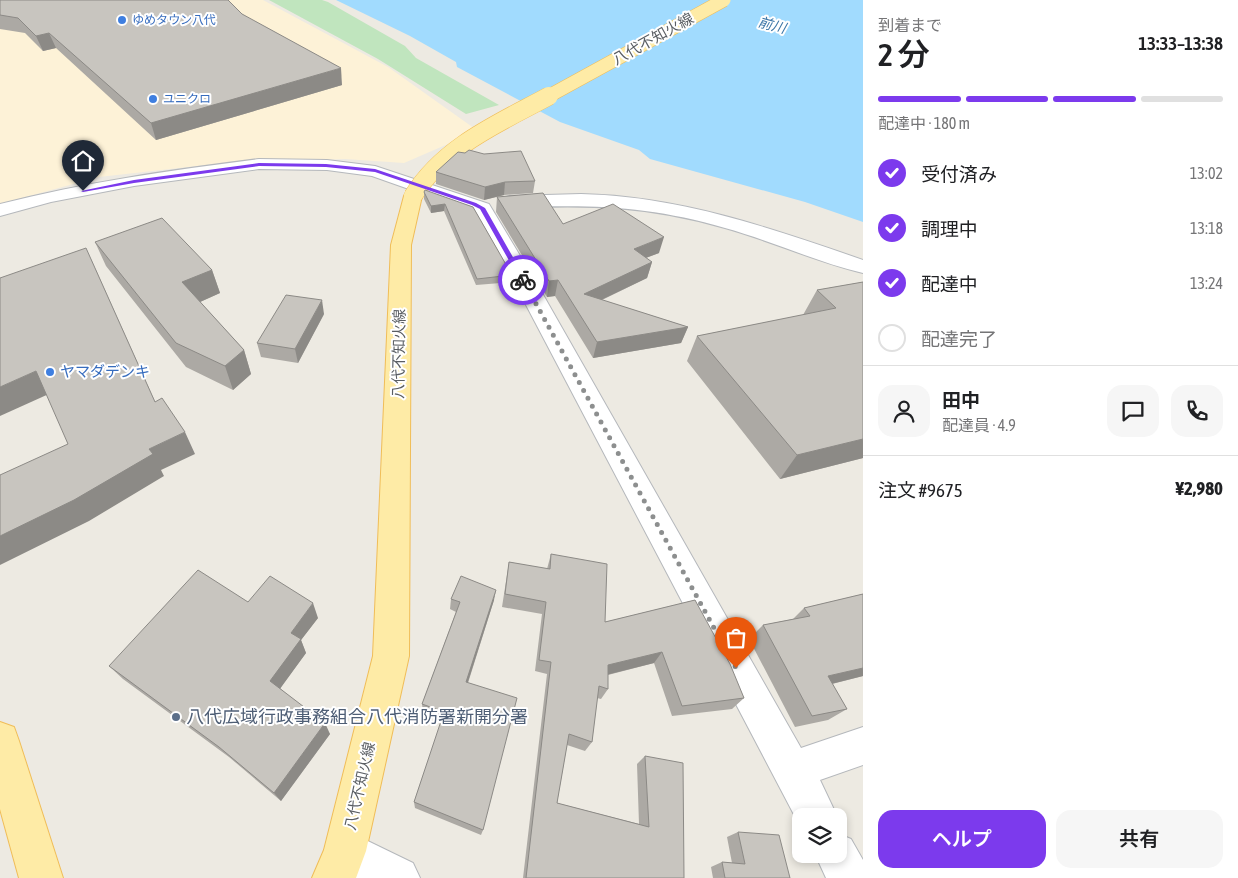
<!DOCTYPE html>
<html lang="ja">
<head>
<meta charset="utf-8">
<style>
	body { margin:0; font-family:"Asap Condensed","Noto Sans JP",sans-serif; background:#f6f6f6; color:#202124; height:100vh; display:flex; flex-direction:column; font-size:19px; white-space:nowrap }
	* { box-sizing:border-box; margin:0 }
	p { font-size:16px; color:#757577 }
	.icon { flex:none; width:28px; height:28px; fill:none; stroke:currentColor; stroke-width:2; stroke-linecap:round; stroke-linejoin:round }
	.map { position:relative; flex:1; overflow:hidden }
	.details { display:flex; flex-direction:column; background:#fff; width:375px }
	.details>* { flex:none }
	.tools { position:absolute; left:792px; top:808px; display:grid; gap:10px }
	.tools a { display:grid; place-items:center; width:55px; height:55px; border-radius:10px; background:#fff; box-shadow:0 2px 8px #0003; font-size:25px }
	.pin { position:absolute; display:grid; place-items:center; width:42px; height:42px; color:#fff; margin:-51px -21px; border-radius:50% 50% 50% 0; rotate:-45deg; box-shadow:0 0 5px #0007 }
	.pin .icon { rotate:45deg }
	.courier { position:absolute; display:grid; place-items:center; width:50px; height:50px; margin:-25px; border:4px solid #7c3aed; border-radius:50%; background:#fff; color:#222; box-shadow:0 1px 6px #0007 }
	.head em { font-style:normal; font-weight:600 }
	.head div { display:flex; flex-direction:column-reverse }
	.head { display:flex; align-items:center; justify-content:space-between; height:85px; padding:0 15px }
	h1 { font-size:32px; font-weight:600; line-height:38px }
	.bar { display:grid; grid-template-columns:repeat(4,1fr); gap:8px 5px; align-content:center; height:60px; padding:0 15px }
	.bar i { height:6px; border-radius:4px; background:#e0e0e0 }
	.bar .selected { background:#7c3aed }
	.bar p { grid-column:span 4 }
	.line { display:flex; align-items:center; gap:12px; padding:0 15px; border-top:1px solid #e0e0e0 }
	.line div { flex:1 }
	.round { display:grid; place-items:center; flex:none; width:52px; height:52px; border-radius:15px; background:#f6f6f6 }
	ol { padding:0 15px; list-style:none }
	li { display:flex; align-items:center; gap:15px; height:55px }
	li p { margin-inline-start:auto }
	li .icon { padding:5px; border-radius:50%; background:#7c3aed; color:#fff; stroke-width:4 }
	li:last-child { color:#757577 }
	li i { width:28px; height:28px; border:2px solid #e0e0e0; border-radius:50% }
	.primary-button { display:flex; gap:10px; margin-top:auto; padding:10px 15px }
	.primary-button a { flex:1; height:58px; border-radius:15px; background:#7c3aed; color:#fff; font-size:20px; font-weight:600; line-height:58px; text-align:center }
	.primary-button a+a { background:#f6f6f6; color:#202124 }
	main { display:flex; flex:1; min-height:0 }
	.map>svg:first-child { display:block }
</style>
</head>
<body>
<main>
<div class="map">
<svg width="863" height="878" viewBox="0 0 863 878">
	<rect width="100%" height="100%" fill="#edeae2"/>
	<polygon fill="#fdf2d7" points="0,0 263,0 388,67 478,131 404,163 345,159 224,163 99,177 0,204"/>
	<polygon fill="#c0e5be" points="269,0 322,0 328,2 405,46 416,58 499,105 466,114 378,59"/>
	<polygon fill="#a1dbfe" points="336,0 863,0 863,222 805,202 650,159 639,150 560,122 457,67 456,62 410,36"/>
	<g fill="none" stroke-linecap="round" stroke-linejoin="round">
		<defs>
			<g id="minor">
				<path d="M259,159L327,160L375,166L489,204L537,284L801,748L863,727V765L820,780L837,816H801V828L515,284L474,212L372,176L327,170L259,169L134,186L51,202L0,216V204C85,182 172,170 259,159Z"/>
				<path d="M581,194C679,196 771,228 863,260V273C816,262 772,241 725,228C649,206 589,204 510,208L503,206L501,202L503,198L510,196Z"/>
				<polygon points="345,830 413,863 420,878 353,878 330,866 324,851 330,836"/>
				<polygon points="839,834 851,839 863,860 863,878 826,878 815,854 839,854"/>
			</g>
			<g id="major">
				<polygon points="413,190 420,192 422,196 411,245 409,656 366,851 356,878 312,878 324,850 373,656 391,245 404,196 406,192"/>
				<polygon points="0,722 14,727 19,741 63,878 19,878 0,809"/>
			</g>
		</defs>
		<use href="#minor" stroke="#b5b8bc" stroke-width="2"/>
		<use href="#major" stroke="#f0bd58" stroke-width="2"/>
		<use href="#minor" fill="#fff" fill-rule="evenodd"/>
		<use href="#major" fill="#feeba6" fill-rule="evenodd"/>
		<defs>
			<polyline id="major-bridge-far1" points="547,97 724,0"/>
			<path id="major-bridge" d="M413,196C444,146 499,123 549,96"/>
		</defs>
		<use href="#major-bridge-far1" stroke="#f0bd58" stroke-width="14" stroke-linecap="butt"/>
		<use href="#major-bridge" stroke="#f0bd58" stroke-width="19" stroke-linecap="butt"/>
		<use href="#major-bridge-far1" stroke="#feeba6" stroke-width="13"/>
		<use href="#major-bridge" stroke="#feeba6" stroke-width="18"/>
	</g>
	<g fill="#aca9a4">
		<polygon points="0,0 242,14 342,85 156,140 56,48 43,51 25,33 0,29"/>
		<polygon points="436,172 535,181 533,193 504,195 484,200 436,184"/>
		<polygon points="424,192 473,207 512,275 512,282 476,285 444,211 431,213 424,199"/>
		<polygon points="497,197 563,224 659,253 646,258 652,262 647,278 602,300 688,327 681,343 593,358 555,296 547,297 496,212"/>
		<polygon points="95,242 212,270 220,293 200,302 244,350 251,374 233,390 186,367 106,266"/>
		<polygon points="863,282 863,458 780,479 687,361 697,336 803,315 817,290"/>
		<polygon points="324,314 298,363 261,357 257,343"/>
		<polygon points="551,554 605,622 695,600 744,698 732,709 672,716 654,663 608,675 608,689 601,699 597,698 592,742 585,751 567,745 557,803 639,824 637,764 645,756 684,878 523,878 547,674 535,671 542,614 502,607 509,562 547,569"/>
		<polygon points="863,594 863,676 832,684 847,709 828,720 795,727 749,639 763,625 793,619 804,608"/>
		<polygon points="451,599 494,600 468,683 483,830 481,835 415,808 414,802 442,720 423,712 422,704 456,612 450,609"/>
		<polygon points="248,602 318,618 301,640 306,653 280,688 330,734 281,801 229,757 123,679 109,666"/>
		<polygon points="738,832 790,878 713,878 711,867 722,862 732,863 727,837"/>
	</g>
	<g fill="#8c8a86">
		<polygon points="49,33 56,48 43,51 36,36"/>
		<polygon points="341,68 342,85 156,140 151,123"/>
		<polygon points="505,182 504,195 484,200 485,187"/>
		<polygon points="445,204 444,211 431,213 431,206"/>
		<polygon points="664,237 659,253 629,264 634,249"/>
		<polygon points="86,248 96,270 165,424 155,402"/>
		<polygon points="652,262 647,278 580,310 584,294"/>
		<polygon points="212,270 220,293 191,306 182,282"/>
		<polygon points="558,280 555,296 547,297 549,281"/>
		<polygon points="322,300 324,314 298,363 295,349"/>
		<polygon points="688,327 681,343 593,358 597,342"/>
		<polygon points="244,350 251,374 233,390 225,366"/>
		<polygon points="36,371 51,393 0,416 0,387"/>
		<polygon points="185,432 195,454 161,470 164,476 89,521 0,565 0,536 149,449"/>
		<polygon points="863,439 863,458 780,479 797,455"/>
		<polygon points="496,590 494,600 465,691 466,682"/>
		<polygon points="313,603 318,618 301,640 306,653 277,693 270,681 291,633"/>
		<polygon points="662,652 654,663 602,676 608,665"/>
		<polygon points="863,668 863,676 811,689 828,676"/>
		<polygon points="325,723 330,734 281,801 274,793"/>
	</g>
	<g fill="#c8c5bf" stroke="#8c8a86">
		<polygon points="0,0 228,0 242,14 341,68 151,123 49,33 36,36 18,18 0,15"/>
		<polygon points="469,150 484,154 521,151 535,181 505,182 485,187 436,172 458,152 465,153"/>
		<polygon points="425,190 473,207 512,275 477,279 445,204 431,206 424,192"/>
		<polygon points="543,193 563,224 613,204 664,237 634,249 652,262 584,294 688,327 597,342 558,280 549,281 497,197"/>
		<polygon points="162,218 212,270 182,282 244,350 225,366 176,343 95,242"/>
		<polygon points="86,248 155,402 162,398 185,432 149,449 153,454 74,500 0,536 0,475 68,444 36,371 0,387 0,278"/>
		<polygon points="863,282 863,439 797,455 697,336 836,308 817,290"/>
		<polygon points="286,295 322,300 295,349 257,343"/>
		<polygon points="551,554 607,564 605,622 695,600 730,664 744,698 682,706 662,652 608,665 608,689 599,686 592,742 569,734 557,803 649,827 645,756 683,763 684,878 526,878 551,662 539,660 546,602 505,594 509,562 550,569"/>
		<polygon points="198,570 248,602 270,576 313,603 291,633 301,639 270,681 325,723 274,793 219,747 109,666"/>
		<polygon points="461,576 496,590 466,682 517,698 483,830 414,802 444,712 422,704 460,602 451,599"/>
		<polygon points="863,594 863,668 828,676 847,709 812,716 763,625 810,616 804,608"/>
		<polygon points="738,832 779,835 790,878 725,878 722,862 745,864"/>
	</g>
	<polygon fill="#7c3aed" points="259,163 326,164 375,169 476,203 485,208 526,280 523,282 520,280 480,209 472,205 375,172 326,167 259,166 134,183 83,192 81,191 134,180"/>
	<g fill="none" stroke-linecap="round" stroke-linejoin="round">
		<polyline stroke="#8d8f8f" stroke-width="5" stroke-dasharray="0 9" points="523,280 736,668"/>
	</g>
	<g fill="#3f7fe0" stroke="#fff" stroke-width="2">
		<circle cx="122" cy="20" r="5"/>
		<circle cx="153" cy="99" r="5"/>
		<circle cx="50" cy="372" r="5"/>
	</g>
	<circle fill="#5c6f8a" stroke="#fff" stroke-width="2" cx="176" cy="717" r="5"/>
	<g text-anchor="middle" stroke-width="4" stroke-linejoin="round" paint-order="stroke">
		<g font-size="12" fill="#366cbe" stroke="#fff" text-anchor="start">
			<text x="132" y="24">ゆめタウン八代</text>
			<text x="163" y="103">ユニクロ</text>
		</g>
		<g font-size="14" font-style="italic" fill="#3c76a7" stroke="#fff">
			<text transform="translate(772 25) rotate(15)" y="5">前川</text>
		</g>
		<g font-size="15" fill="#5a5e63" stroke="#fff">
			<text transform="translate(653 39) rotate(-29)" y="5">八代不知火線</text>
			<text transform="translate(399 354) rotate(-89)" y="5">八代不知火線</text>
			<text transform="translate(360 786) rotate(-77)" y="5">八代不知火線</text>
		</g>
		<g font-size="15" fill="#366cbe" stroke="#fff" text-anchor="start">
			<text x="60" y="377">ヤマダデンキ</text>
		</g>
		<g font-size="18" fill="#4e5e75" stroke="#fff" text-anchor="start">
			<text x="186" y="723">八代広域行政事務組合八代消防署新開分署</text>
		</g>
	</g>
</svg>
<div class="tools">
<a><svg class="icon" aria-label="layers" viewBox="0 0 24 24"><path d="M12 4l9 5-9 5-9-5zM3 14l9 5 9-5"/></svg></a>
</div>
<div class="pin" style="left:736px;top:668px;background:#ea580c"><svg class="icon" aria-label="bag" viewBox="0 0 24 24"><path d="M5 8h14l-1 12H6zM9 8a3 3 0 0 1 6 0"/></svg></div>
<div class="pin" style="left:83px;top:191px;background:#1f2937"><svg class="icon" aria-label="home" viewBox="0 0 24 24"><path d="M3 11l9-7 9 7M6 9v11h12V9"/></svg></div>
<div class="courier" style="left:523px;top:280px"><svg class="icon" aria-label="bike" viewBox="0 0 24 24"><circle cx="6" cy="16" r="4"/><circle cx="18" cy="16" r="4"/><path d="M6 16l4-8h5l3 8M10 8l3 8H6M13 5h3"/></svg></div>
</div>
<section class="details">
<div class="head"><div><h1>2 分</h1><p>到着まで</p></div><em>13:33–13:38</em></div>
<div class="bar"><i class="selected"></i><i class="selected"></i><i class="selected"></i><i></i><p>配達中 · 180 m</p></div>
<ol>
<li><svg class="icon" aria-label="check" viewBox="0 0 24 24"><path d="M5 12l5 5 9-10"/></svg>受付済み<p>13:02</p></li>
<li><svg class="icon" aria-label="check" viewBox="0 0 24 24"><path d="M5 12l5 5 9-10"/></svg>調理中<p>13:18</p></li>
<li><svg class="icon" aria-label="check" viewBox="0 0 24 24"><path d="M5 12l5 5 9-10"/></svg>配達中<p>13:24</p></li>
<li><i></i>配達完了</li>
</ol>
<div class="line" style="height:90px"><a class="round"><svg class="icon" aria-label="person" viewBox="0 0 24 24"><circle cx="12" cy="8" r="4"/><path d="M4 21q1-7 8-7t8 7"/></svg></a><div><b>田中</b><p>配達員 · 4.9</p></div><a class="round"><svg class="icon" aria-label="chat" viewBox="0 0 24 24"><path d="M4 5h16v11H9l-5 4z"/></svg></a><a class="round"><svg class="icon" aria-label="phone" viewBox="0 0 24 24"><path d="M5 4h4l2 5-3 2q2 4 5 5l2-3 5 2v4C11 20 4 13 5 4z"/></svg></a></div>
<div class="line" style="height:65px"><div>注文 #9675</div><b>¥2,980</b></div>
<div class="primary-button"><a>ヘルプ</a><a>共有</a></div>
</section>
</main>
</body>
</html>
